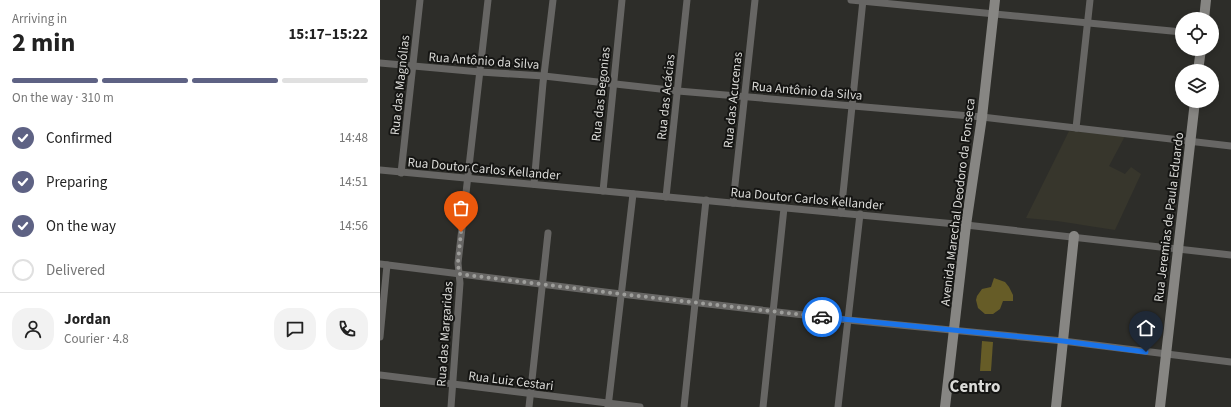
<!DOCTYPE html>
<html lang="en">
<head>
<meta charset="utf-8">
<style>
	body { margin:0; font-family:"Source Sans 3",sans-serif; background:#f2f2f2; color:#222; height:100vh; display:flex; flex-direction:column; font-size:15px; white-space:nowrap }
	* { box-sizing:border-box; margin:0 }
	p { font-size:13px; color:#767676 }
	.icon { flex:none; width:22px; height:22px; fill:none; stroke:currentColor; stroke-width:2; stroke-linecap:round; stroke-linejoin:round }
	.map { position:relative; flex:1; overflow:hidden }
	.details { display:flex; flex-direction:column; background:#fff; width:380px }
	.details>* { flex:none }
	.buttons { position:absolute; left:795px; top:12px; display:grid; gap:8px }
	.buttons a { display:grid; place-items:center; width:44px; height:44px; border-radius:50%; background:#fff; box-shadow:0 2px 6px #0003; font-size:20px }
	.pin { position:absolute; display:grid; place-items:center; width:34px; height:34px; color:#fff; margin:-41px -17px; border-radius:50% 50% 50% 0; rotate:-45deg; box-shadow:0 0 4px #0007 }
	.pin .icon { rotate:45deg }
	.courier { position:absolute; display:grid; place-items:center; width:40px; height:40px; margin:-20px; border:3px solid #1a73e8; border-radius:50%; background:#fff; color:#222; box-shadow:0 1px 5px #0007 }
	.overview em { font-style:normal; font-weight:700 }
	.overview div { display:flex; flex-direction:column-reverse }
	.overview { display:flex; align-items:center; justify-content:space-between; height:68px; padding:0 12px }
	h1 { font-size:26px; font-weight:700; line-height:30px }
	.bar { display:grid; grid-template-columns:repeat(4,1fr); gap:6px 4px; align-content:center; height:48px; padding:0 12px }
	.bar i { height:5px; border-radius:3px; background:#e0e0e0 }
	.bar .current { background:#5e6284 }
	.bar p { grid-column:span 4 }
	.line { display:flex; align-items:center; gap:10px; padding:0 12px; border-top:1px solid #e0e0e0 }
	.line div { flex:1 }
	.round { display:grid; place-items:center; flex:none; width:42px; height:42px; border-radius:16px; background:#f2f2f2 }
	ol { padding:0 12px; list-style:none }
	li { display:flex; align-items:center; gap:12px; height:44px }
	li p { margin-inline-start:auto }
	li .icon { padding:4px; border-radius:50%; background:#5e6284; color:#fff; stroke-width:4 }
	li:last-child { color:#767676 }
	li i { width:22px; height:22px; border:2px solid #e0e0e0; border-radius:50% }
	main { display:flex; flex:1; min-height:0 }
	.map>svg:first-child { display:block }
</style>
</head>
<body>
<main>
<section class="details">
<div class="overview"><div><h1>2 min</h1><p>Arriving in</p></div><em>15:17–15:22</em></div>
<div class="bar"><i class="current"></i><i class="current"></i><i class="current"></i><i></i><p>On the way · 310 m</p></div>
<ol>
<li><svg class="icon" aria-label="check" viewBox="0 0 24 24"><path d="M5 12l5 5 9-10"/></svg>Confirmed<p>14:48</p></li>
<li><svg class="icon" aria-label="check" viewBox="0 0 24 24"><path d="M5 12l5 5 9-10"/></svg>Preparing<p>14:51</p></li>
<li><svg class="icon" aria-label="check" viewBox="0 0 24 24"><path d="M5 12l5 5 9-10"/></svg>On the way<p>14:56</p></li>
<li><i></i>Delivered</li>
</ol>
<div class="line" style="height:72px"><a class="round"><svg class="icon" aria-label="person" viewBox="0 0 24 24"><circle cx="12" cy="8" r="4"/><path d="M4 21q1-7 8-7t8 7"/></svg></a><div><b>Jordan</b><p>Courier · 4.8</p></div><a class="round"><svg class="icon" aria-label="chat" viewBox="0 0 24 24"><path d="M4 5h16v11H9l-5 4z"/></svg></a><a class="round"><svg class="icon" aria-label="phone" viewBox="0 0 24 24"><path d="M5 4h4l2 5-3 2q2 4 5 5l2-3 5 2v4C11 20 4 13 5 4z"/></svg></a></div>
</section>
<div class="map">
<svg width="851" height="407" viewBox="0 0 851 407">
	<rect width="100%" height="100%" fill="#2d2d29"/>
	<polygon fill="#37362c" points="689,131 745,136 729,166 745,174 751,167 761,174 735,230 677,221 646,218"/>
	<g fill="#665c27">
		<polygon points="614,278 625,282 629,287 633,295 633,301 623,301 620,309 613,314 605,314 598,308 596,300 597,296 602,289 611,287"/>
		<polygon points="602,341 613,342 611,371 600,371"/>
	</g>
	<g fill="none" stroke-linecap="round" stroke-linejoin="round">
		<g stroke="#676664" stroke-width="7">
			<polyline points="471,0 802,32"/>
			<polyline points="0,63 100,72 164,76 298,91 602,117 851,146"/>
			<polyline points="696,128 710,0"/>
			<polyline points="0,170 586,225 851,255"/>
			<polyline points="21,173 40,0"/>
			<polyline points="154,184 163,83 173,0"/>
			<polyline points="223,191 242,0"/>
			<polyline points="286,197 307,0"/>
			<polyline points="353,203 375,0"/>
			<polyline points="461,213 483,0"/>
			<polyline points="0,264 241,294 468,320 683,341 851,362"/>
			<polyline points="0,337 7,265"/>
			<polyline points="0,375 260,407"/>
			<polyline points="71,407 80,283 78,263 108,0"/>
			<polyline points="149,407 168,233"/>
			<polyline points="228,407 253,194"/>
			<polyline points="304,407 326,200"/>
			<polyline points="383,407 404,208"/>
			<polyline points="458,407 480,214"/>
		</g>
		<g stroke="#878683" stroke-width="10">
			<polyline points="824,19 826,0"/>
			<polyline points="818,71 821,49"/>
			<polyline points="565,407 586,225 602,117 615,0"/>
			<polyline points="676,407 694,236"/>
			<polyline points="780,407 815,101"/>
		</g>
	</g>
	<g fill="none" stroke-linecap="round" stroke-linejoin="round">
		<polyline stroke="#9e9e9b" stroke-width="4" stroke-dasharray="0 7.2" points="81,232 78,262 79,274 241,294 442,317"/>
		<polyline stroke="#1a73e8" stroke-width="5" points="442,317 683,341 766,352"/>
	</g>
	<g text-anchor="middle" stroke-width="4" stroke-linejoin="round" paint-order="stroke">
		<g font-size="13" fill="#dbdbd8" stroke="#151513">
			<text transform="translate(104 60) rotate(4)" y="5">Rua Antônio da Silva</text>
			<text transform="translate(19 85) rotate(-84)" y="5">Rua das Magnólias</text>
			<text transform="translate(427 90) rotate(5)" y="5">Rua Antônio da Silva</text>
			<text transform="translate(220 94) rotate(-84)" y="5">Rua das Begonias</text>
			<text transform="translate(285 97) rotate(-84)" y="5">Rua das Acácias</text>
			<text transform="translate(352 100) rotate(-84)" y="5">Rua das Acucenas</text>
			<text transform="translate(104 168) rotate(5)" y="5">Rua Doutor Carlos Kellander</text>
			<text transform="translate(427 198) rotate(5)" y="5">Rua Doutor Carlos Kellander</text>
			<text transform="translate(577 202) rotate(-83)" y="5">Avenida Marechal Deodoro da Fonseca</text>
			<text transform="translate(788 217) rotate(-83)" y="5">Rua Jeremias de Paula Eduardo</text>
			<text transform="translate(64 334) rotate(-86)" y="5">Rua das Margaridas</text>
			<text transform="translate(131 380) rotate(7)" y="5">Rua Luiz Cestari</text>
		</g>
		<g font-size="17" font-weight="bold" fill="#dbdbd8" stroke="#151513">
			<text x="595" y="392">Centro</text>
		</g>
	</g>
</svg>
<div class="buttons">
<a><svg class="icon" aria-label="locate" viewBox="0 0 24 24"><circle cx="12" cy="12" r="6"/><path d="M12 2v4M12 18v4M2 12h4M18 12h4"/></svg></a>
<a><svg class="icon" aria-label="layers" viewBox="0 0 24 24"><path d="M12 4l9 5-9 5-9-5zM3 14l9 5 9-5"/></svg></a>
</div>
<div class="pin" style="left:81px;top:232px;background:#ea580c"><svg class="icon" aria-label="bag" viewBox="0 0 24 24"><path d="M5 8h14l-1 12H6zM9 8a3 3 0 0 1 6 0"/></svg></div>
<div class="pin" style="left:766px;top:352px;background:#1f2937"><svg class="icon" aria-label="home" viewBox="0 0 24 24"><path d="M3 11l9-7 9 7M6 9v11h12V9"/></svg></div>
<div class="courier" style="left:442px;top:317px"><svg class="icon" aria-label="car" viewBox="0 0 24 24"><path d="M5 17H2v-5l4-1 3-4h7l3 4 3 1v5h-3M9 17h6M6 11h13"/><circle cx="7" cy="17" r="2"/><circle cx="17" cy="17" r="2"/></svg></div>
</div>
</main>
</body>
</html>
